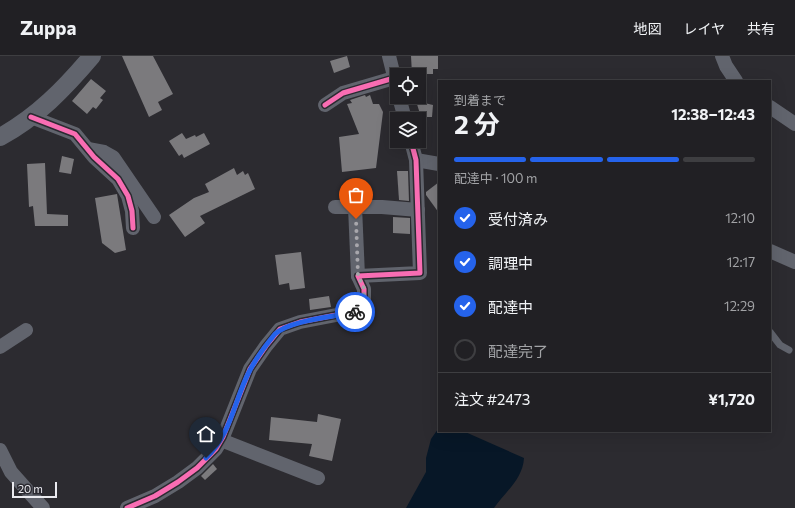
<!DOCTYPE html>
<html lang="ja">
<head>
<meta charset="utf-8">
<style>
	body { margin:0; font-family:Commissioner,"Noto Sans JP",sans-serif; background:#2d2d31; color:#f1f3f6; height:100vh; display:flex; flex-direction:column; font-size:15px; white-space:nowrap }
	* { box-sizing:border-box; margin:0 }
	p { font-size:13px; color:#a2a3a6 }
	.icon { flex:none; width:22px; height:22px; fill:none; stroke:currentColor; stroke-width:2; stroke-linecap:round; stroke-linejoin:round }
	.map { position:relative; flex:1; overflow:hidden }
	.sheet { position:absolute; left:438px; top:24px; width:333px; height:352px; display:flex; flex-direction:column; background:#212024; border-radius:0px; box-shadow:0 4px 16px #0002,0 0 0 1px #3e3e41 }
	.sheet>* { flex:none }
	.controls { position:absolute; left:390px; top:12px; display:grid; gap:8px }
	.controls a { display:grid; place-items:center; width:36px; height:36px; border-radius:0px; background:#212024; box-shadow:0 4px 16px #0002,0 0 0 1px #3e3e41; font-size:20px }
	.scale { position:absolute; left:12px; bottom:10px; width:45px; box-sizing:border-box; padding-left:4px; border:2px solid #eaeaef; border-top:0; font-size:11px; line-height:14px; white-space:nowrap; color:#eaeaef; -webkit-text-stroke:3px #2b2a31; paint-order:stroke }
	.pin { position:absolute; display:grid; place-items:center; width:34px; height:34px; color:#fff; margin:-41px -17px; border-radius:50% 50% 50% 0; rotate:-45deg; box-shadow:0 0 4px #0007 }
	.pin .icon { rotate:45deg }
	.courier { position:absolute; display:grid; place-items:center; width:40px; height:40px; margin:-20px; border:3px solid #2563eb; border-radius:50%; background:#fff; color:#222; box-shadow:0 1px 5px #0007 }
	.head em { font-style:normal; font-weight:700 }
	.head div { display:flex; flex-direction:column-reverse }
	.head { display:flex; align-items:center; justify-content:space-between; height:68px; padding:0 16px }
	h1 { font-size:26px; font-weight:700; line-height:30px }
	.bar { display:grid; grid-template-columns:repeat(4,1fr); gap:6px 4px; align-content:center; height:48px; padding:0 16px }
	.bar i { height:5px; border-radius:3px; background:#3e3e41 }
	.bar .selected { background:#2563eb }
	.bar p { grid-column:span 4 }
	.line { display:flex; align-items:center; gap:10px; padding:0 16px; border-top:1px solid #3e3e41 }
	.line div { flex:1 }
	ol { padding:0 16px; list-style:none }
	li { display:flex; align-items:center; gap:12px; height:44px }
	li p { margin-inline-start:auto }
	li .icon { padding:4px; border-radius:50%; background:#2563eb; color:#fff; stroke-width:4 }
	li:last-child { color:#a2a3a6 }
	li i { width:22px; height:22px; border:2px solid #3e3e41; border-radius:50% }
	header { display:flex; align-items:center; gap:24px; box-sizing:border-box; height:56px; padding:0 20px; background:#212024; border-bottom:1px solid #3e3e41 }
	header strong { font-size:19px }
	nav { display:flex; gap:22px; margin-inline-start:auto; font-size:14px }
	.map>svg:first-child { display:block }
</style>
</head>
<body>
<header>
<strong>Zuppa</strong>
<nav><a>地図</a><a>レイヤ</a><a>共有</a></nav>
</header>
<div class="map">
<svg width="795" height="452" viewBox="0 0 795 452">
	<rect width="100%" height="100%" fill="#2c2b30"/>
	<path fill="#071727" d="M438,373L439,375H463L524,402C523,423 505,436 494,452H406L426,416V402L431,383Z"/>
	<g fill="#7b7a7d">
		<polygon points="122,0 153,0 173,38 158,46 162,54 149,61"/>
		<polygon points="347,0 350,11 334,17 330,5"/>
		<polygon points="411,0 438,0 438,13 433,13 433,18 412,18"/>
		<polygon points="91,23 106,35 100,42 103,44 96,53 93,51 87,58 72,45"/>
		<polygon points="365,39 366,41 370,39 373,48 379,48 383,56 376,112 342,116 339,81 359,78 347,48 352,47 350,44"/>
		<polygon points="416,45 433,49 432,61 421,61"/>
		<polygon points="182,77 186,83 195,79 196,81 204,77 210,88 184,102 182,98 179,100 169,85"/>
		<polygon points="62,100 74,103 71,118 59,116"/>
		<polygon points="45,107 47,158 68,159 68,170 35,170 33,150 29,151 27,108"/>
		<polygon points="234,112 237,119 243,115 245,119 248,117 255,133 200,160 205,167 185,181 169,159 194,142 209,136 205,128"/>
		<polygon points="397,115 408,115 409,145 399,144"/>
		<polygon points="439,126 439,157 426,139 426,136"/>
		<polygon points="117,138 126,194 115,197 102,187 95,142"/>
		<polygon points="393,161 410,162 410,178 393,177"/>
		<polygon points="301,196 305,232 290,234 289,227 279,229 275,199"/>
		<polygon points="329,240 331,251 310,254 309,243"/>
		<polygon points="318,358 341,363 332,405 309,400 312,388 269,384 271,361 317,366"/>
		<polygon points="213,408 217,413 205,424 201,420"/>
	</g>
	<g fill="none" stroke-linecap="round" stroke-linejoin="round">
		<polyline stroke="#61646d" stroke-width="7" points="770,276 780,289 789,294"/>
		<g stroke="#61646d" stroke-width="14">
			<polyline points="389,0 397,32"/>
			<polyline points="722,0 726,10 736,25"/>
			<polyline points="399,41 405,63"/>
			<polyline points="325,49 343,37 394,22"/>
			<polyline points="770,51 795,68"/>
			<polyline points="31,61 75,78 94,101 118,123 128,140 132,155 133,172"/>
			<polyline points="88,93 104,96 113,101 154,161"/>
			<polyline points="416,104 439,108"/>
			<polyline points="335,151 382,151 418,154"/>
			<polyline points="355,151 358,220"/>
			<polyline points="770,195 795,206"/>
			<polyline points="0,291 26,274"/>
			<polyline points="221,384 318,422"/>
			<polyline points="0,394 11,416 43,452"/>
			<polyline points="127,452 155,440 178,426 197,412 216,393 223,381 250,313 266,290 280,273 300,266 357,255 364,247 364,233 358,220 420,217 416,104 411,85"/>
		</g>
		<path stroke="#61646d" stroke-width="18" d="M0,81C37,61 65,32 92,0"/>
		<defs>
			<g id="cycleway">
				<polyline points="325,49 343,37 394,22"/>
				<polyline points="31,61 75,78 94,101 118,123 128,140 132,155 133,172"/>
				<polyline points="127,452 155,440 178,426 197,412 216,393 223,381 250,313 266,290 280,273 300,266 357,255 364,247 364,233 358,220 420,217 416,104 411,85"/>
			</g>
		</defs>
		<use href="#cycleway" stroke="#2b2a31" stroke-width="8"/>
		<use href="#cycleway" stroke="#f96db3" stroke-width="5"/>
	</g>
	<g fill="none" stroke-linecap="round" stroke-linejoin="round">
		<polyline stroke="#a8a7ac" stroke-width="4" stroke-dasharray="0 7.2" points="355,256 357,255 364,247 364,232 358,220 356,163"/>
		<path stroke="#2563eb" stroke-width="5" d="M206,402C232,377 234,344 250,314C257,301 266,289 275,278C290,264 333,261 355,256"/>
	</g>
</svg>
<div class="controls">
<a><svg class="icon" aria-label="locate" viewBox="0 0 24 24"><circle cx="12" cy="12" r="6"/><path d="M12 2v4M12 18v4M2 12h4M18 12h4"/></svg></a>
<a><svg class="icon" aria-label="layers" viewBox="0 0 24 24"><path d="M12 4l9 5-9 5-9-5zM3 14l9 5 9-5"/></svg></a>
</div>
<div class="scale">20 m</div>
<div class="pin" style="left:356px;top:163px;background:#ea580c"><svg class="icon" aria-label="bag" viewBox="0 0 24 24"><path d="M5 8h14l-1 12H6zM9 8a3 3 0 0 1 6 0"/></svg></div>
<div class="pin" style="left:206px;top:402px;background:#1f2937"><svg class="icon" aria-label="home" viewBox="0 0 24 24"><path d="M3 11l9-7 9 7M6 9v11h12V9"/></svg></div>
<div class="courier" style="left:355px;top:256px"><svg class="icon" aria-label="bike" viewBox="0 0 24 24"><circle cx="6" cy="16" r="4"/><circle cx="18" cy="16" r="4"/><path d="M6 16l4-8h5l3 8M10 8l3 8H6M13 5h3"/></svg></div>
<section class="sheet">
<div class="head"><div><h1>2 分</h1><p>到着まで</p></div><em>12:38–12:43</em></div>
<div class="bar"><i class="selected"></i><i class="selected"></i><i class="selected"></i><i></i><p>配達中 · 100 m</p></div>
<ol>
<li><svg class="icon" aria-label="check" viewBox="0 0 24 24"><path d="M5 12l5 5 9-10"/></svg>受付済み<p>12:10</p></li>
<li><svg class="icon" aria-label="check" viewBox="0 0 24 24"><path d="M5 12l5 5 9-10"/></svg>調理中<p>12:17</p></li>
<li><svg class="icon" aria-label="check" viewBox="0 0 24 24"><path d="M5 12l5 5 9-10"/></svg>配達中<p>12:29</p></li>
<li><i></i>配達完了</li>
</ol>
<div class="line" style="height:52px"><div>注文 #2473</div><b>¥1,720</b></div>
</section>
</div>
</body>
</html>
